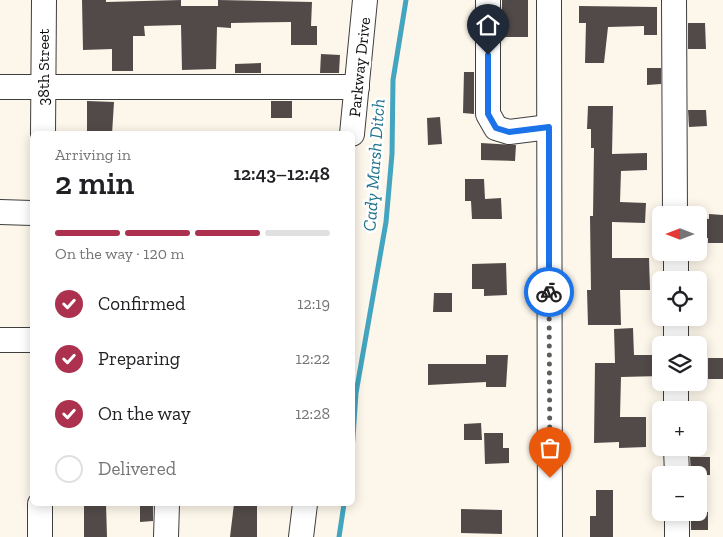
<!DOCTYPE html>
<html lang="en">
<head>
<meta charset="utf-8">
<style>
	body { margin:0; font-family:"Zilla Slab",serif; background:#f2f2f2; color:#202124; height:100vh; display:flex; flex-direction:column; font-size:19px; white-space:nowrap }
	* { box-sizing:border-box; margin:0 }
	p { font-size:16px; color:#757577 }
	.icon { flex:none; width:28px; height:28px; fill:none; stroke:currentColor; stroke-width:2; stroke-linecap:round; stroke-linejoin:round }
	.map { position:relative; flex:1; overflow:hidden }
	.side { position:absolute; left:30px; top:131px; width:325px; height:375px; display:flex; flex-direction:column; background:#fff; border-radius:8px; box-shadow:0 2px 12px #0003 }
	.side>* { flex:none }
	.needle { width:32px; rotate:270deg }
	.buttons { position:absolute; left:652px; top:206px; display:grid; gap:10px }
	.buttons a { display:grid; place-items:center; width:55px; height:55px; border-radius:8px; background:#fff; box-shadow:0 2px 12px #0003; font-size:25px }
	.pin { position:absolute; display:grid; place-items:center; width:42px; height:42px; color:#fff; margin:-51px -21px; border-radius:50% 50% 50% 0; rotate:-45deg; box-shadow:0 0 5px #0007 }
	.pin .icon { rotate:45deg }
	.courier { position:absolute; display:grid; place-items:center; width:50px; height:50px; margin:-25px; border:4px solid #1a73e8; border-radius:50%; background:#fff; color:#222; box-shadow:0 1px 6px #0007 }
	.overview em { font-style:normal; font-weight:600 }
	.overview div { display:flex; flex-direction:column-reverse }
	.overview { display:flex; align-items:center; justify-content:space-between; height:85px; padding:0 25px }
	h1 { font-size:32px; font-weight:600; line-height:38px }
	.bar { display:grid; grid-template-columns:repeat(4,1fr); gap:8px 5px; align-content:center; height:60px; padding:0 25px }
	.bar i { height:6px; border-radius:4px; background:#e0e0e0 }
	.bar .on { background:#ac314f }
	.bar p { grid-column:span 4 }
	ol { padding:0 25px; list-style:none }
	li { display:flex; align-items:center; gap:15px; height:55px }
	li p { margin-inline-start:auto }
	li .icon { padding:5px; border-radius:50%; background:#ac314f; color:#fff; stroke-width:4 }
	li:last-child { color:#757577 }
	li i { width:28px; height:28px; border:2px solid #e0e0e0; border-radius:50% }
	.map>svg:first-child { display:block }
</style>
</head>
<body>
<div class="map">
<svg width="723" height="537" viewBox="0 0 723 537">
	<rect width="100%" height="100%" fill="#fdf6ea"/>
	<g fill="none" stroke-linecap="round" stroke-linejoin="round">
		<g stroke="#43a5bf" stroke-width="5">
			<polyline points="352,451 356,393 386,222 392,154 393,80 406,0"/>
			<polyline points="339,537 344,504"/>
		</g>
	</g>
	<g fill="#524a48">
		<polygon points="82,0 106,0 106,2 181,0 181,6 218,6 218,0 312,2 311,26 317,26 317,45 291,45 291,22 231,23 231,28 217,27 216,69 182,70 181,25 144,26 145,36 133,36 133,71 112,71 112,49 83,50"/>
		<rect x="502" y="0" width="26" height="37"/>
		<polygon points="579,6 657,7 657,35 644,35 644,26 608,27 604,63 585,63 586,23 579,23"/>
		<polygon points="688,23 705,23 706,49 688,49"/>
		<polygon points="321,54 340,55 339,73 320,73"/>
		<polygon points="261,63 261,73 235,73 235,64"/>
		<polygon points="647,68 661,68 661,84 647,85"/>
		<polygon points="464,72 474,72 474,114 463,113"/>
		<polygon points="87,101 114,102 112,134 87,134"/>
		<rect x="271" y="101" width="21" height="17"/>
		<polygon points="588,106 613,106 612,154 647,153 647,170 621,171 620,202 646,203 645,223 612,222 612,258 649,258 650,290 620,290 621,325 588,325 587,290 591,290 590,216 593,216 594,148 591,148 591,129 587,129"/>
		<polygon points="688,110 706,110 707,126 689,127"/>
		<polygon points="440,117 442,144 428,145 427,118"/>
		<polygon points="481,143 516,145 515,161 481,160"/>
		<polygon points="465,179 484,179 485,199 501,198 502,219 472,219 471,201 465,201"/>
		<polygon points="709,214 723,215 723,243 708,243 708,238 699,238 699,218 709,219"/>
		<polygon points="506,263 507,295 484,296 484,289 472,289 472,264"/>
		<polygon points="434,293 452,293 452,312 433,312"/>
		<polygon points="633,328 634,355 661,355 661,376 621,377 620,417 646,417 646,447 619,448 619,442 594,443 595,363 615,363 614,329"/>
		<polygon points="486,355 508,355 506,387 486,387 486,382 428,385 428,364 486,364"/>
		<rect x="708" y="358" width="15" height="21"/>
		<polygon points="481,423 482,440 464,440 464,424"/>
		<polygon points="484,433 503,433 503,448 509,448 509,463 485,464"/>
		<polygon points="690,457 710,457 710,475 691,475"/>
		<polygon points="596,490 613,490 613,537 590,537 590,516 596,516"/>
		<polygon points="84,504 106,504 107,537 84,537"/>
		<polygon points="140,504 153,504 153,521 140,522"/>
		<polygon points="234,504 257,504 257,537 230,537"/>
		<polygon points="461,509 502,510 502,534 461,533"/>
		<rect x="691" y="512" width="17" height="18"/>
	</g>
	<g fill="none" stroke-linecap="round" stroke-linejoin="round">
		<defs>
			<g id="minor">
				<polyline points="488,0 488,114 496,128 509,132 549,127"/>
				<polyline points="549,0 550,537"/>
				<polyline points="674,0 675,215"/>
				<polyline points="0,87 357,87"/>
				<polyline points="43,134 44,0"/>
				<polyline points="352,134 365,0"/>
				<polyline points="0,212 32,213"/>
				<polyline points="676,252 676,280"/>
				<polyline points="676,318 676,345"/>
				<polyline points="0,340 32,340"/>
				<polyline points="676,382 676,410"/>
				<polyline points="676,448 677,475"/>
				<polyline points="677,512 677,537"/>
				<polyline points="40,537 40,504"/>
				<polyline points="166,537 167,504"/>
				<polyline points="301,537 305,504"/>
			</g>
		</defs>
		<use href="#minor" stroke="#3e3e3e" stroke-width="26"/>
		<use href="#minor" stroke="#fff" stroke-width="24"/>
	</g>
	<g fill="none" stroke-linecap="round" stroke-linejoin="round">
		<polyline stroke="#605d59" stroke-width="5" stroke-dasharray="0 9" points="549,292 550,478"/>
		<polyline stroke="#1a73e8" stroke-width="6" points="488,55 488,114 496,128 509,132 549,127 549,292"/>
	</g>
	<g text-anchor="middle" stroke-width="5" stroke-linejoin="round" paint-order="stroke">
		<g font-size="16" fill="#0b0b0b" stroke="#fff">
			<text transform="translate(43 67) rotate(-90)" y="6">38th Street</text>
			<text transform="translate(359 67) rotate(-84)" y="6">Parkway Drive</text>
		</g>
		<g font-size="18" font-style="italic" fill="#22748f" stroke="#fff">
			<text transform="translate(374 165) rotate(-86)" y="6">Cady Marsh Ditch</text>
		</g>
	</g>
</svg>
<div class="buttons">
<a><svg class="needle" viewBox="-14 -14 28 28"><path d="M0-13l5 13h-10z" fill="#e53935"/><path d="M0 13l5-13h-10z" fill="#757577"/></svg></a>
<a><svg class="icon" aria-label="locate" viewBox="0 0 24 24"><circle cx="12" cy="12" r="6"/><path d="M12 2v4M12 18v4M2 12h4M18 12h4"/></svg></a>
<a><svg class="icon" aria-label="layers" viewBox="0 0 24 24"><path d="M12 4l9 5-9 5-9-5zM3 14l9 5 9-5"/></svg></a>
<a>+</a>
<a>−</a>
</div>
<div class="pin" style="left:550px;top:478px;background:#ea580c"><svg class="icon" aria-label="bag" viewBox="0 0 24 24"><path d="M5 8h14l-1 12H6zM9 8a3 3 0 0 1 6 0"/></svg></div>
<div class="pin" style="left:488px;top:55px;background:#1f2937"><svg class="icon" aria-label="home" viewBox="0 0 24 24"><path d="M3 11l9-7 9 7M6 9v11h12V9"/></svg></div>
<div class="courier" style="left:549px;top:292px"><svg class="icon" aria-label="bike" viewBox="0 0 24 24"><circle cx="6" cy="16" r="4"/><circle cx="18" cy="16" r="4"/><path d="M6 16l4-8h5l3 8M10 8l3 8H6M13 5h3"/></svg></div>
<section class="side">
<div class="overview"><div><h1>2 min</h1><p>Arriving in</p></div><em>12:43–12:48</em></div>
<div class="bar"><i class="on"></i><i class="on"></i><i class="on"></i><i></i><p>On the way · 120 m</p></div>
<ol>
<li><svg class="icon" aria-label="check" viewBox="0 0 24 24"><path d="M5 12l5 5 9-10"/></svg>Confirmed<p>12:19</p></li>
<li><svg class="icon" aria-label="check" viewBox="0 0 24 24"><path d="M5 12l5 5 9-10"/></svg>Preparing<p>12:22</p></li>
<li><svg class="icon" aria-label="check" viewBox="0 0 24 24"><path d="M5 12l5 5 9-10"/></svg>On the way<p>12:28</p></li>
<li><i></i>Delivered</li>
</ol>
</section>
</div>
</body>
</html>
